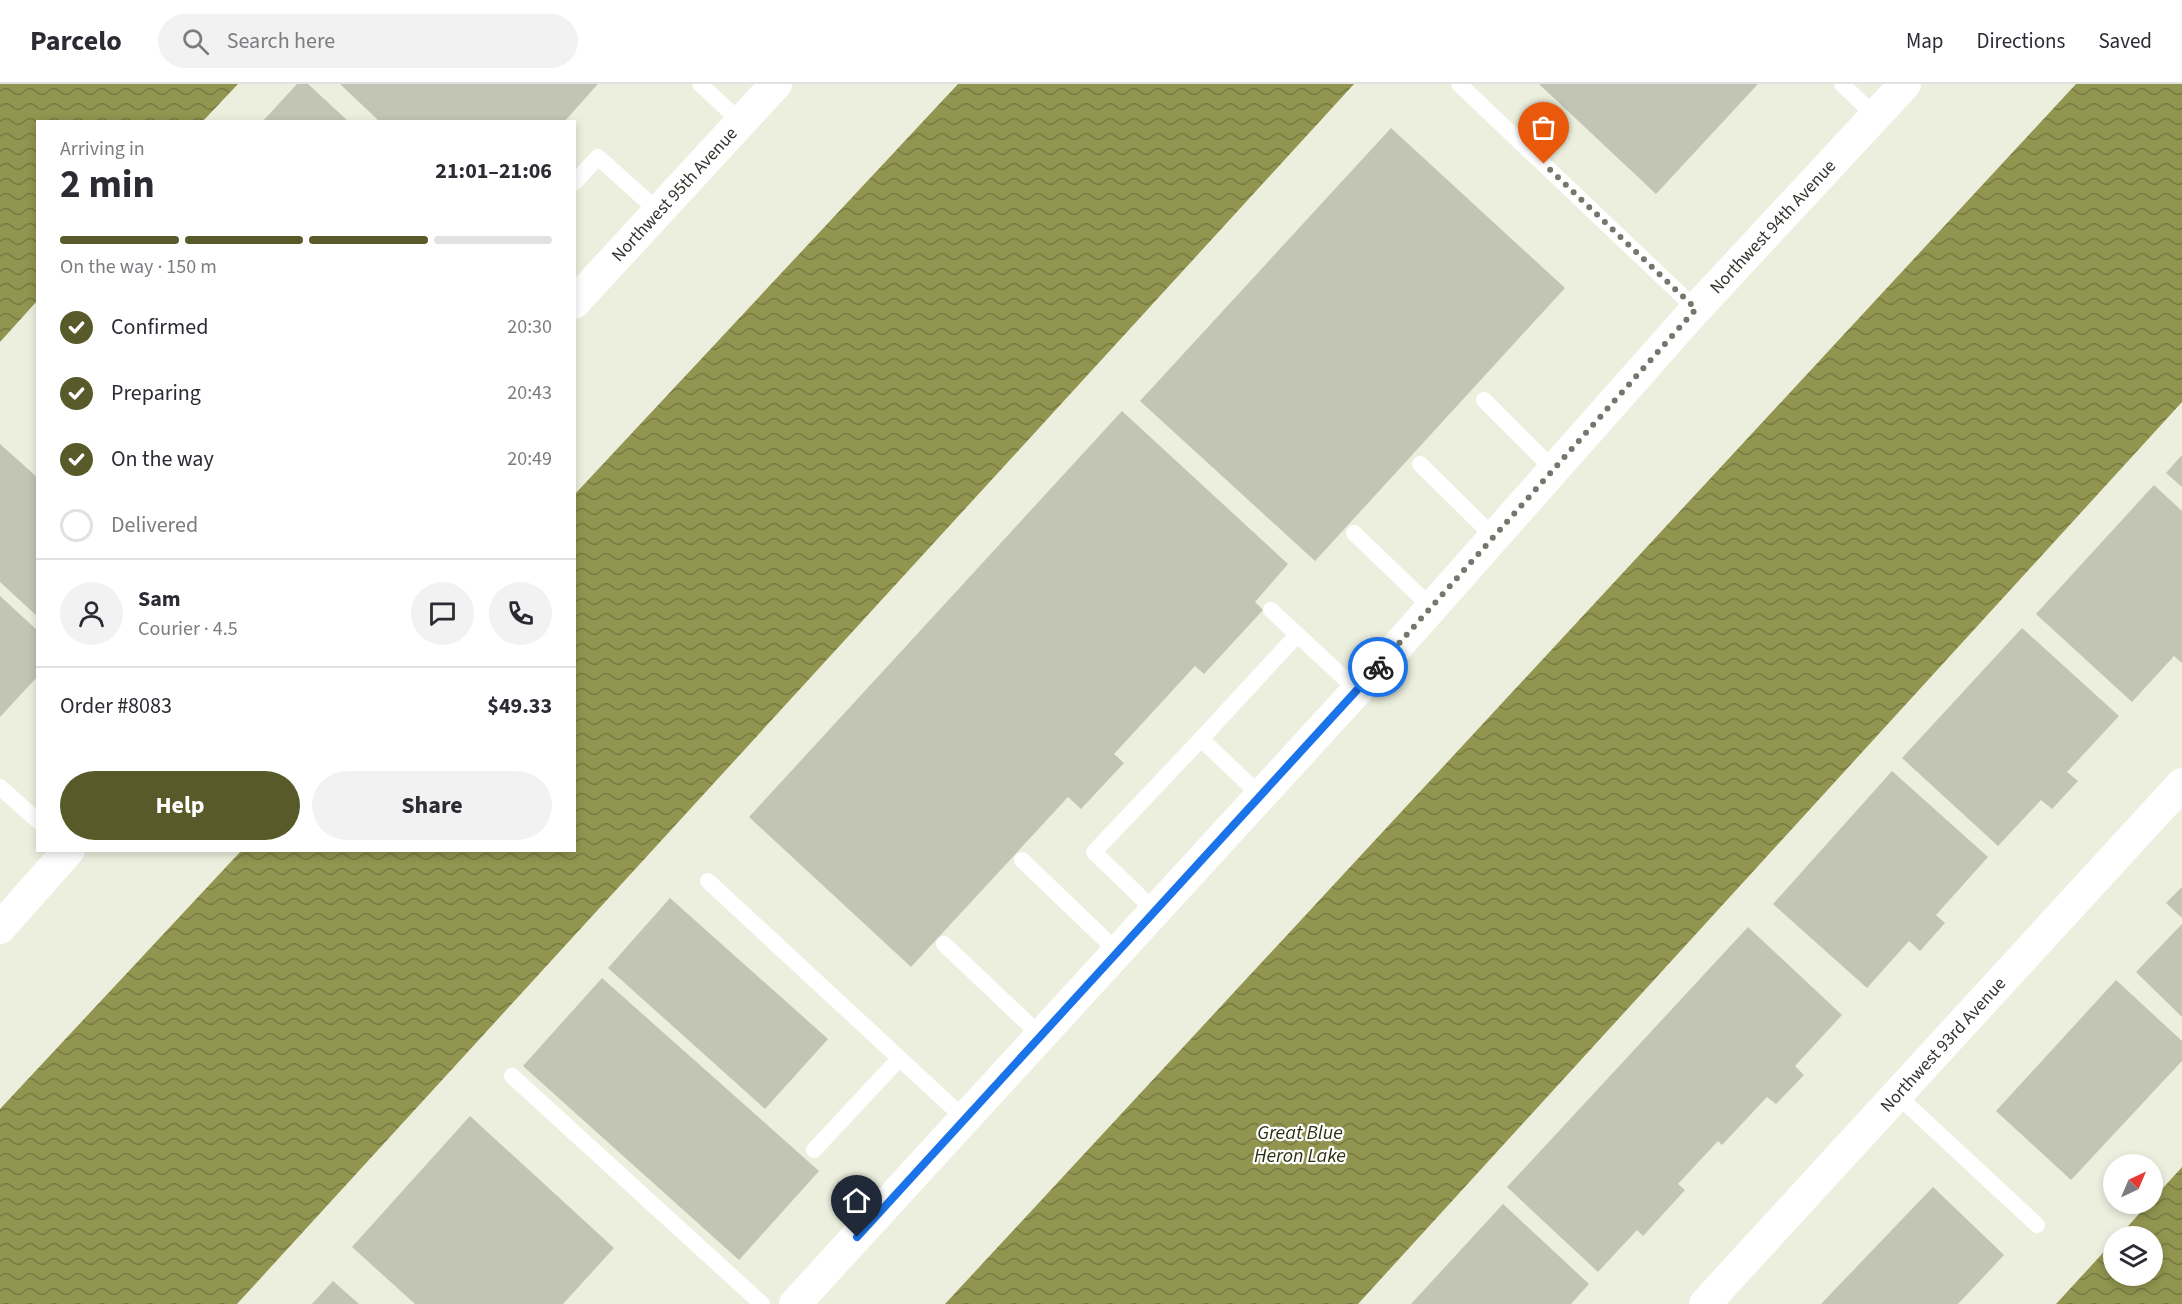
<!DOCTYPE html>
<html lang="en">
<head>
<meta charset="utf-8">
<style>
	body { margin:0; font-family:"Source Sans 3",sans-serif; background:#f2f2f3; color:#2b2b33; height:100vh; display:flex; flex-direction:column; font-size:22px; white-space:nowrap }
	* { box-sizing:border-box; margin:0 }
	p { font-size:20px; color:#7c7c81 }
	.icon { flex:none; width:33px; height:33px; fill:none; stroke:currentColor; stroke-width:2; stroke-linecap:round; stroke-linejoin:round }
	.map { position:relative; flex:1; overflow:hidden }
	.details { position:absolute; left:36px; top:36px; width:540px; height:732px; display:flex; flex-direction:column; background:#fff; border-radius:0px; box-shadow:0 3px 9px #0003 }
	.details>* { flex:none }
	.needle { width:39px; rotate:44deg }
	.controls { position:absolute; left:2103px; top:1070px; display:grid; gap:12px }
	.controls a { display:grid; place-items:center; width:60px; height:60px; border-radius:50%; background:#fff; box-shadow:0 3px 9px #0003; font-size:30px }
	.pin { position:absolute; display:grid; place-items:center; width:51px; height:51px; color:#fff; margin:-62px -26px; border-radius:50% 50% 50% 0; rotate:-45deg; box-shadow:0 0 6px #0007 }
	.pin .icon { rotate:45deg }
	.courier { position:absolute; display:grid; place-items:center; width:60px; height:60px; margin:-30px; border:4px solid #1a73e8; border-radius:50%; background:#fff; color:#222; box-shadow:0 2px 8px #0007 }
	.headline em { font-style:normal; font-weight:700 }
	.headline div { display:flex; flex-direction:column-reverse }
	.headline { display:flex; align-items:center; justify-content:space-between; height:102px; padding:0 24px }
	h1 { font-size:39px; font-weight:700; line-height:45px }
	.bar { display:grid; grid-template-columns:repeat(4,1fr); gap:9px 6px; align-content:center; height:72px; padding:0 24px }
	.bar i { height:8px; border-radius:4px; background:#e1e1e2 }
	.bar .current { background:#585b29 }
	.bar p { grid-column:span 4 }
	.line { display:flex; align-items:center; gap:15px; padding:0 24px; border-top:2px solid #e1e1e2 }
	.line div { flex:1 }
	.round { display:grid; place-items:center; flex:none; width:63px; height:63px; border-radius:32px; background:#f2f2f3 }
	ol { padding:0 24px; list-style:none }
	li { display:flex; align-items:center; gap:18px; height:66px }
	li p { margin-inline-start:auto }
	li .icon { padding:6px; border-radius:50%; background:#585b29; color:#fff; stroke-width:4 }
	li:last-child { color:#7c7c81 }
	li i { width:33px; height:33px; border:3px solid #e1e1e2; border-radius:50% }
	.button { display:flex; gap:12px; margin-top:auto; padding:12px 24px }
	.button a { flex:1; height:69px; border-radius:36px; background:#585b29; color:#fff; font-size:24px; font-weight:700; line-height:69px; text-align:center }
	.button a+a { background:#f2f2f3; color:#2b2b33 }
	header { display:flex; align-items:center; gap:36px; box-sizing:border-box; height:84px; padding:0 30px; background:#fff; border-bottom:2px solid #e1e1e2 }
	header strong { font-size:28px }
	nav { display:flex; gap:33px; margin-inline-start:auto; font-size:21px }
	.search { width:420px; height:54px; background:#f2f2f3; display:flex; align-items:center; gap:15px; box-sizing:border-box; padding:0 21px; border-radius:33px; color:#7c7c81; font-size:22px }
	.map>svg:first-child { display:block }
</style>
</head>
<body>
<header>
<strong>Parcelo</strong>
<div class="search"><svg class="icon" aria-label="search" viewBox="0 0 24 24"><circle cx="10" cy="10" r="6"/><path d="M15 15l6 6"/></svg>Search here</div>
<nav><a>Map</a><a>Directions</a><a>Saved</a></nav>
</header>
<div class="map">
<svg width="2182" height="1220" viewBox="0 0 2182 1220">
	<defs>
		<pattern id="water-waves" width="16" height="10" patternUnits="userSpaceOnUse" patternTransform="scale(1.5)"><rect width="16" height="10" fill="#91954f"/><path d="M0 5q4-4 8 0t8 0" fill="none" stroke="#777a42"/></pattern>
	</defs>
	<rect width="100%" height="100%" fill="#edefde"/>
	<g fill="url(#water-waves)">
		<polygon points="0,0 238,0 203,37 38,38 37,217 0,258"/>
		<polygon points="958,0 1354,0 237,1220 0,1220 0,1025 241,767 574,766 575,410"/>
		<polygon points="2076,0 2182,0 2182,318 1358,1220 945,1220"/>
		<polygon points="2182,1083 2182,1220 2056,1220 2113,1158 2114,1191 2152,1191 2152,1152 2119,1152 2149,1119 2152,1119 2153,1115"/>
	</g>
	<g fill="#c2c4b4">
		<polygon points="297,0 308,0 349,38 262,38"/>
		<polygon points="340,0 598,0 564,38 380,38"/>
		<polygon points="1539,0 1758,0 1656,110"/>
		<polygon points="1391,44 1565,204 1315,477 1140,317"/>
		<polygon points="1122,327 1288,480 1255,518 1263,526 1204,590 1195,582 1114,670 1124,679 1081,725 1068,713 911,883 749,733"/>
		<polygon points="0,360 38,394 38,533 0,498"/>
		<polygon points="2182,371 2182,403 2166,389"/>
		<polygon points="2154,401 2182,427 2182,579 2174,572 2132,618 2036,530"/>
		<polygon points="0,512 38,547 38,592 0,633"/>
		<polygon points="2022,544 2119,632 2067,688 2078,697 2052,725 2041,716 1998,762 1902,674"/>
		<polygon points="1892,687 1988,773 1936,831 1945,839 1920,867 1909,857 1867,904 1773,820"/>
		<polygon points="2182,803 2182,834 2166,819"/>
		<polygon points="670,814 828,955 765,1025 608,884"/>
		<polygon points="2182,840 2182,933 2136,888"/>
		<polygon points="1748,843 1842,931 1795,982 1804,991 1776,1020 1767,1013 1722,1061 1718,1057 1678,1100 1685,1106 1643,1152 1637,1146 1598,1188 1507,1103"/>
		<polygon points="602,894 819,1087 739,1176 523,982"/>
		<polygon points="2116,896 2182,957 2182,977 2071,1096 1996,1027"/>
		<polygon points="470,1032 614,1164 563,1220 415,1220 352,1163"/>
		<polygon points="1933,1103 2004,1171 1958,1220 1821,1220"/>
		<polygon points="1503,1120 1589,1200 1571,1220 1411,1220"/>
		<polygon points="333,1197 359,1220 312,1220"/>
	</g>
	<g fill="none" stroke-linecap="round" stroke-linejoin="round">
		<g stroke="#fff" stroke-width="16">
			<polyline points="700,0 741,38"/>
			<polyline points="1459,0 1696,225"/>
			<polyline points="1842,0 1875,32"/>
			<polyline points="574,99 598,73 659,128"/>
			<polyline points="1484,316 1554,386"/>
			<polyline points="1420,380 1494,453"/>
			<polyline points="1354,449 1432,524"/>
			<polyline points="1271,526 1357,606"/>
			<polyline points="0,703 38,737"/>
			<polyline points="1260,711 1201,655 1297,551"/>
			<polyline points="1022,776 1118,868"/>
			<polyline points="708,797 965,1035"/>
			<polyline points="1155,827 1094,768 1201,655"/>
			<polyline points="944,860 1041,952"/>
			<polyline points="512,992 762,1220"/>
			<polyline points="1897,1011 2037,1141"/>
			<polyline points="814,1066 899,975"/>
		</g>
		<g stroke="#fff" stroke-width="32">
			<path id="s1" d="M574,219L776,0"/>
			<polyline points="0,844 69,766"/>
			<path id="s2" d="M795,1220L1395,565L1696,225L1905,0"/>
			<path id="s3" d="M1705,1220L2182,700"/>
		</g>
	</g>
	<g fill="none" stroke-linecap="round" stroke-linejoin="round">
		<polyline stroke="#75766c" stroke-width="6" stroke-dasharray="0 10.8" points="1378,583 1696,225 1544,80"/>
		<polyline stroke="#1a73e8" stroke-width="8" points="857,1153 1378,583"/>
	</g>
	<g text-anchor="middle" stroke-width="4.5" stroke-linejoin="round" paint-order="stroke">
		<g font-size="18" fill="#34352f" stroke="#fff">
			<text dy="6" stroke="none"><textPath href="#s1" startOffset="148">Northwest 95th Avenue</textPath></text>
			<text dy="6" stroke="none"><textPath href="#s2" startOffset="1455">Northwest 94th Avenue</textPath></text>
			<text dy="6" stroke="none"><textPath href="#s3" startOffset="352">Northwest 93rd Avenue</textPath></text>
		</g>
		<g font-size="20" font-style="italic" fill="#2d2f0f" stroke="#fff">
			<text x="1300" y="1055">Great Blue<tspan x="1300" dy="23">Heron Lake</tspan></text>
		</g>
	</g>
</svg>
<div class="controls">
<a><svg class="needle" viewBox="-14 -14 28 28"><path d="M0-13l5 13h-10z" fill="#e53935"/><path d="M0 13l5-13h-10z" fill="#7c7c81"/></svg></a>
<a><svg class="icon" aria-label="layers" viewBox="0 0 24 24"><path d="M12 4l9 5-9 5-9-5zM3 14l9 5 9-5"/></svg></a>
</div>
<div class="pin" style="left:1544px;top:80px;background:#ea580c"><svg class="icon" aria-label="bag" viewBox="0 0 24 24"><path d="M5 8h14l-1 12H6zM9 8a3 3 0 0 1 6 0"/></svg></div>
<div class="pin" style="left:857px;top:1153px;background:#1f2937"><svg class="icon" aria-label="home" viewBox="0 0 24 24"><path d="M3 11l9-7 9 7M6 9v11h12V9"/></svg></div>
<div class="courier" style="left:1378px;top:583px"><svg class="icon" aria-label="bike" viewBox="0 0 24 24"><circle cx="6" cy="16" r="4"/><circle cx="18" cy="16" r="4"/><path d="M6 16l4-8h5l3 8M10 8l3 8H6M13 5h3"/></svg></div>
<section class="details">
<div class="headline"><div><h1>2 min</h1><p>Arriving in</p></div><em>21:01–21:06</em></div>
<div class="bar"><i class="current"></i><i class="current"></i><i class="current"></i><i></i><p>On the way · 150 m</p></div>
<ol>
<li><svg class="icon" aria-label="check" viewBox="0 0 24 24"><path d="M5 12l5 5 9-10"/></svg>Confirmed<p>20:30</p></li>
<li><svg class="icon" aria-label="check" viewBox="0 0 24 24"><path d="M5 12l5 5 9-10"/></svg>Preparing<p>20:43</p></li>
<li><svg class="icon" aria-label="check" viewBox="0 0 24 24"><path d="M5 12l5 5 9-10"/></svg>On the way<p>20:49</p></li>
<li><i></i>Delivered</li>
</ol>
<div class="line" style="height:108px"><a class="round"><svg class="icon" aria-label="person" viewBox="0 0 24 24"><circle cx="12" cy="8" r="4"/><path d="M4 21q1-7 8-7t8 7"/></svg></a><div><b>Sam</b><p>Courier · 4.5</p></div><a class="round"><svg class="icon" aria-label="chat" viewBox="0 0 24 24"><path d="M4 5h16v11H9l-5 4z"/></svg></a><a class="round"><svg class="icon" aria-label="phone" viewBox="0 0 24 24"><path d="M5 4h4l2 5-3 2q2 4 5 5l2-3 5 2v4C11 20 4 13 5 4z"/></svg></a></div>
<div class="line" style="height:78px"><div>Order #8083</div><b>$49.33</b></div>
<div class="button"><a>Help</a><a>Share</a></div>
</section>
</div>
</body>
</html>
